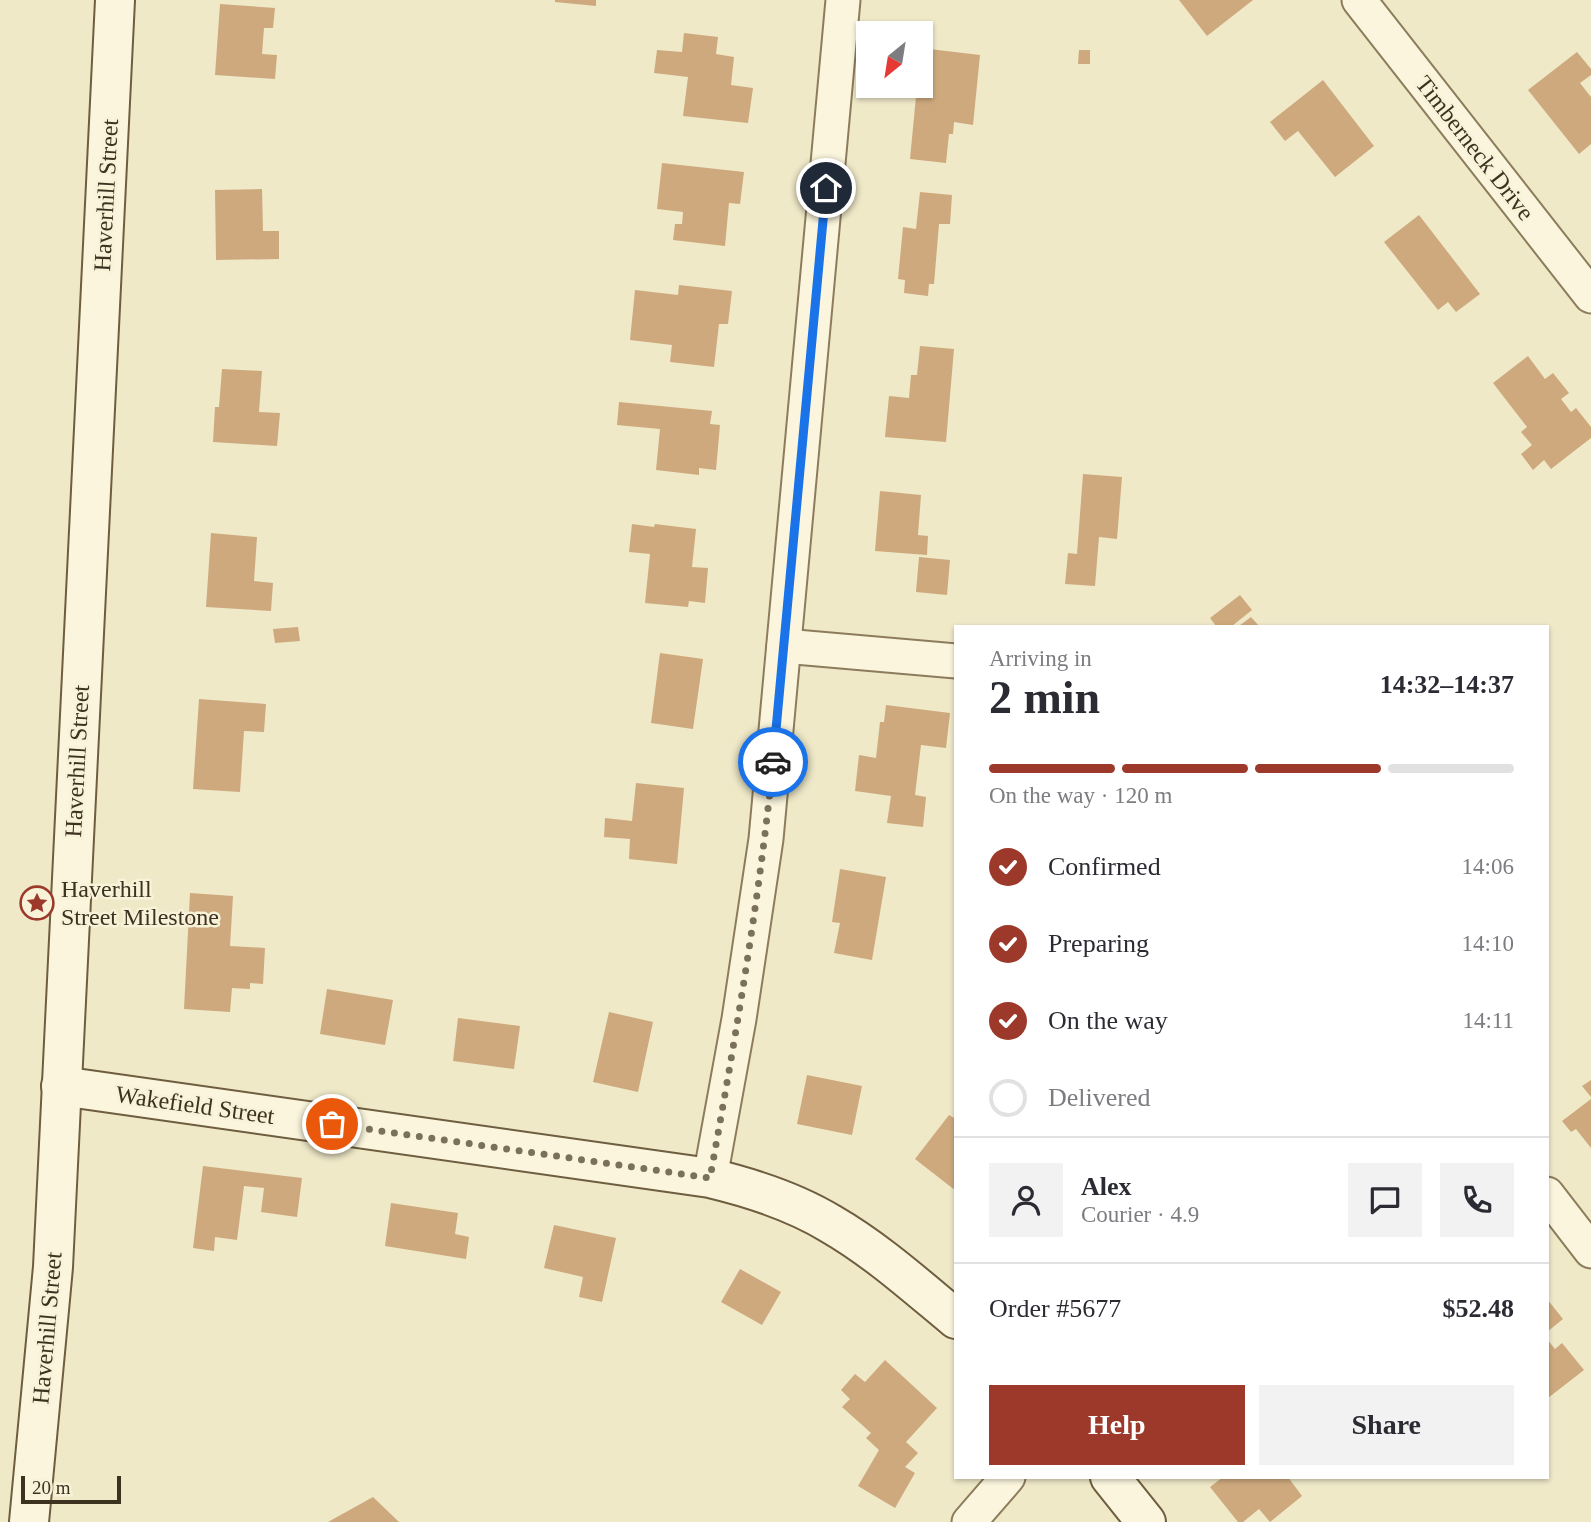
<!DOCTYPE html>
<html lang="en">
<head>
<meta charset="utf-8">
<style>
	body { margin:0; font-family:Georgia,serif; background:#f2f2f3; color:#2b2b33; height:100vh; display:flex; flex-direction:column; font-size:26px; white-space:nowrap }
	* { box-sizing:border-box; margin:0 }
	p { font-size:23px; color:#7c7c81 }
	.icon { flex:none; width:38px; height:38px; fill:none; stroke:currentColor; stroke-width:2; stroke-linecap:round; stroke-linejoin:round }
	.map { position:relative; flex:1; overflow:hidden }
	.side { position:absolute; left:954px; top:625px; width:595px; height:854px; display:flex; flex-direction:column; background:#fff; border-radius:0px; box-shadow:0 2px 5px #0004 }
	.side>* { flex:none }
	.needle { width:46px; rotate:210deg }
	.fabs { position:absolute; left:856px; top:21px; display:grid; gap:14px }
	.fabs a { display:grid; place-items:center; width:77px; height:77px; border-radius:0px; background:#fff; box-shadow:0 2px 5px #0004; font-size:35px }
	.scale { position:absolute; left:21px; bottom:18px; width:100px; box-sizing:border-box; padding-left:7px; border:4px solid #3d3120; border-top:0; font-size:19px; line-height:24px; white-space:nowrap; color:#3d3120; -webkit-text-stroke:5px #f7f2d8; paint-order:stroke }
	.pin { position:absolute; display:grid; place-items:center; width:60px; height:60px; color:#fff; margin:-30px; border:4px solid #fff; border-radius:50%; box-shadow:0 2px 7px #0007 }
	.courier { position:absolute; display:grid; place-items:center; width:70px; height:70px; margin:-35px; border:5px solid #1a73e8; border-radius:50%; background:#fff; color:#222; box-shadow:0 2px 9px #0007 }
	.summary em { font-style:normal; font-weight:700 }
	.summary div { display:flex; flex-direction:column-reverse }
	.summary { display:flex; align-items:center; justify-content:space-between; height:119px; padding:0 35px }
	h1 { font-size:46px; font-weight:700; line-height:52px }
	.bar { display:grid; grid-template-columns:repeat(4,1fr); gap:10px 7px; align-content:center; height:84px; padding:0 35px }
	.bar i { height:9px; border-radius:5px; background:#e1e1e2 }
	.bar .current { background:#9c392b }
	.bar p { grid-column:span 4 }
	.line { display:flex; align-items:center; gap:18px; padding:0 35px; border-top:2px solid #e1e1e2 }
	.line div { flex:1 }
	.round { display:grid; place-items:center; flex:none; width:74px; height:74px; border-radius:0px; background:#f2f2f3 }
	ol { padding:0 35px; list-style:none }
	li { display:flex; align-items:center; gap:21px; height:77px }
	li p { margin-inline-start:auto }
	li .icon { padding:7px; border-radius:50%; background:#9c392b; color:#fff; stroke-width:4 }
	li:last-child { color:#7c7c81 }
	li i { width:38px; height:38px; border:4px solid #e1e1e2; border-radius:50% }
	.cta { display:flex; gap:14px; margin-top:auto; padding:14px 35px }
	.cta a { flex:1; height:80px; border-radius:0px; background:#9c392b; color:#fff; font-size:28px; font-weight:700; line-height:80px; text-align:center }
	.cta a+a { background:#f2f2f3; color:#2b2b33 }
	.map>svg:first-child { display:block }
</style>
</head>
<body>
<div class="map">
<svg width="1591" height="1522" viewBox="0 0 1591 1522">
	<rect width="100%" height="100%" fill="#efe9c8"/>
	<g fill="#cea97e">
		<polygon points="555,0 596,0 596,6 555,2"/>
		<polygon points="1179,0 1253,0 1207,36"/>
		<polygon points="220,4 275,8 273,28 264,28 262,54 277,55 275,79 215,75"/>
		<polygon points="684,33 718,37 716,54 734,57 731,85 753,88 748,123 683,116 688,77 654,73 657,50 682,52"/>
		<polygon points="921,48 980,55 973,125 954,122 953,134 949,134 946,163 910,159 917,86 920,86"/>
		<polygon points="1079,50 1090,50 1090,64 1078,64"/>
		<polygon points="1577,52 1591,69 1591,75 1580,83 1591,97 1591,144 1579,154 1528,90"/>
		<polygon points="1323,80 1374,146 1335,177 1298,131 1285,141 1270,122"/>
		<polygon points="662,163 744,172 740,204 729,203 725,246 673,240 675,224 682,224 683,212 657,209"/>
		<polygon points="262,189 263,231 279,231 279,259 216,260 215,190"/>
		<polygon points="920,192 952,195 950,224 939,224 934,284 929,284 928,296 904,293 905,280 898,279 903,227 916,229"/>
		<polygon points="1419,215 1480,294 1456,312 1448,302 1438,310 1384,242"/>
		<polygon points="679,285 732,291 728,324 719,324 714,367 670,362 672,345 630,340 635,290 678,295"/>
		<polygon points="920,346 954,349 946,442 885,437 889,396 909,398 911,375 917,375"/>
		<polygon points="1528,356 1545,379 1553,373 1569,393 1561,399 1571,412 1576,408 1591,427 1591,438 1551,469 1544,460 1533,470 1521,454 1532,445 1521,432 1527,427 1493,383"/>
		<polygon points="222,369 262,371 259,412 280,413 277,446 213,442 215,407 219,407"/>
		<polygon points="619,402 712,411 710,424 720,425 716,470 699,468 699,475 656,470 660,429 617,425"/>
		<polygon points="1083,474 1122,477 1117,539 1099,537 1095,586 1065,584 1068,553 1077,554"/>
		<polygon points="880,491 921,495 918,535 928,536 927,555 875,551"/>
		<polygon points="632,524 654,527 655,524 696,529 692,567 708,568 705,603 689,601 688,607 645,603 650,554 629,552"/>
		<polygon points="211,533 257,537 254,581 273,583 271,611 206,607"/>
		<polygon points="919,557 950,560 947,595 916,592"/>
		<polygon points="1240,595 1252,610 1232,626 1216,626 1210,618"/>
		<polygon points="1251,617 1259,626 1239,626"/>
		<polygon points="298,627 300,641 275,643 273,629"/>
		<polygon points="660,653 703,659 693,729 651,723"/>
		<polygon points="199,699 266,704 264,732 244,731 240,792 193,789"/>
		<polygon points="886,705 950,713 946,748 921,745 915,795 926,797 923,827 887,823 891,796 855,791 859,755 876,758 880,722 884,722"/>
		<polygon points="636,783 684,788 677,864 629,859 630,839 604,837 605,818 632,821"/>
		<polygon points="840,869 886,877 872,960 834,953 840,923 832,922"/>
		<polygon points="190,893 233,896 230,946 265,948 263,984 250,983 250,989 232,988 230,1012 184,1009"/>
		<polygon points="327,989 393,1000 385,1045 320,1034"/>
		<polygon points="609,1012 653,1022 638,1092 593,1082"/>
		<polygon points="458,1018 520,1026 514,1069 453,1061"/>
		<polygon points="807,1075 862,1086 852,1135 797,1124"/>
		<polygon points="1591,1080 1591,1097 1582,1086"/>
		<polygon points="1591,1099 1591,1148 1576,1129 1571,1132 1562,1121"/>
		<polygon points="949,1115 956,1119 956,1191 915,1159"/>
		<polygon points="203,1166 302,1178 297,1217 261,1212 264,1188 244,1186 237,1240 215,1237 214,1251 193,1248"/>
		<polygon points="391,1203 458,1213 455,1234 469,1237 466,1259 385,1246"/>
		<polygon points="554,1225 616,1238 602,1302 579,1297 583,1277 544,1268"/>
		<polygon points="740,1269 781,1292 762,1325 721,1302"/>
		<polygon points="1547,1299 1563,1319 1547,1332"/>
		<polygon points="1547,1339 1555,1349 1562,1343 1584,1370 1548,1398"/>
		<polygon points="885,1360 937,1408 906,1442 918,1453 905,1467 915,1473 895,1508 858,1486 879,1450 866,1438 871,1433 842,1407 850,1399 841,1390 855,1374 865,1382"/>
		<polygon points="1223,1477 1288,1477 1302,1496 1270,1522 1259,1509 1243,1522 1238,1522 1210,1487"/>
		<polygon points="373,1497 399,1522 328,1522"/>
	</g>
	<g fill="none" stroke-linecap="round" stroke-linejoin="round">
		<defs>
			<g id="street">
				<polyline points="1359,0 1591,296"/>
				<polyline points="784,646 956,661"/>
				<polyline points="710,1178 739,1019 766,839 843,0"/>
				<polyline points="1547,1194 1591,1251"/>
				<polyline points="969,1522 1008,1477"/>
			</g>
			<g id="secondary">
				<path d="M61,1086L710,1178C752,1188 795,1202 831,1224C876,1250 916,1286 956,1319"/>
				<polyline points="1110,1477 1146,1522"/>
				<polyline points="29,1522 53,1267 115,0"/>
			</g>
		</defs>
		<use href="#street" stroke="#8c7c5c" stroke-width="37"/>
		<use href="#secondary" stroke="#6e5d3f" stroke-width="42"/>
		<use href="#street" stroke="#faf5dc" stroke-width="33"/>
		<use href="#secondary" stroke="#faf5dc" stroke-width="38"/>
	</g>
	<g fill="none" stroke-linecap="round" stroke-linejoin="round">
		<path stroke="#7b715b" stroke-width="7" stroke-dasharray="0 12.6" d="M332,1124L710,1178C735,1040 759,902 773,762"/>
		<polyline stroke="#1a73e8" stroke-width="9" points="773,762 826,188"/>
	</g>
	<defs>
		<symbol id="sight-ring" viewBox="-11 -11 22 22"><circle r="9.5" fill="#f7f2d8" stroke="#9c392b" stroke-width="1.5"/><path d="M0-6L1.8-2.2L6-1.7L2.9 1.2L3.7 5.4L0 3.3L-3.7 5.4L-2.9 1.2L-6-1.7L-1.8-2.2Z" fill="#9c392b"/></symbol>
	</defs>
	<g fill-rule="evenodd">
		<use href="#sight-ring" x="18" y="884" width="38" height="38"/>
	</g>
	<g text-anchor="middle" stroke-width="5" stroke-linejoin="round" paint-order="stroke">
		<g font-size="24" fill="#3d3120" stroke="#f7f2d8">
			<text transform="translate(1475 148) rotate(52)" y="8">Timberneck Drive</text>
			<text transform="translate(106 195) rotate(-87)" y="8">Haverhill Street</text>
			<text transform="translate(77 761) rotate(-87)" y="8">Haverhill Street</text>
			<text transform="translate(195 1105) rotate(8)" y="8">Wakefield Street</text>
			<text transform="translate(47 1328) rotate(-85)" y="8">Haverhill Street</text>
		</g>
		<g font-size="24" fill="#3d3120" stroke="#f7f2d8" text-anchor="start">
			<text x="61" y="897">Haverhill<tspan x="61" dy="28">Street Milestone</tspan></text>
		</g>
	</g>
</svg>
<div class="fabs">
<a><svg class="needle" viewBox="-14 -14 28 28"><path d="M0-13l5 13h-10z" fill="#e53935"/><path d="M0 13l5-13h-10z" fill="#7c7c81"/></svg></a>
</div>
<div class="scale">20 m</div>
<div class="pin" style="left:332px;top:1124px;background:#ea580c"><svg class="icon" aria-label="bag" viewBox="0 0 24 24"><path d="M5 8h14l-1 12H6zM9 8a3 3 0 0 1 6 0"/></svg></div>
<div class="pin" style="left:826px;top:188px;background:#1f2937"><svg class="icon" aria-label="home" viewBox="0 0 24 24"><path d="M3 11l9-7 9 7M6 9v11h12V9"/></svg></div>
<div class="courier" style="left:773px;top:762px"><svg class="icon" aria-label="car" viewBox="0 0 24 24"><path d="M5 17H2v-5l4-1 3-4h7l3 4 3 1v5h-3M9 17h6M6 11h13"/><circle cx="7" cy="17" r="2"/><circle cx="17" cy="17" r="2"/></svg></div>
<section class="side">
<div class="summary"><div><h1>2 min</h1><p>Arriving in</p></div><em>14:32–14:37</em></div>
<div class="bar"><i class="current"></i><i class="current"></i><i class="current"></i><i></i><p>On the way · 120 m</p></div>
<ol>
<li><svg class="icon" aria-label="check" viewBox="0 0 24 24"><path d="M5 12l5 5 9-10"/></svg>Confirmed<p>14:06</p></li>
<li><svg class="icon" aria-label="check" viewBox="0 0 24 24"><path d="M5 12l5 5 9-10"/></svg>Preparing<p>14:10</p></li>
<li><svg class="icon" aria-label="check" viewBox="0 0 24 24"><path d="M5 12l5 5 9-10"/></svg>On the way<p>14:11</p></li>
<li><i></i>Delivered</li>
</ol>
<div class="line" style="height:126px"><a class="round"><svg class="icon" aria-label="person" viewBox="0 0 24 24"><circle cx="12" cy="8" r="4"/><path d="M4 21q1-7 8-7t8 7"/></svg></a><div><b>Alex</b><p>Courier · 4.9</p></div><a class="round"><svg class="icon" aria-label="chat" viewBox="0 0 24 24"><path d="M4 5h16v11H9l-5 4z"/></svg></a><a class="round"><svg class="icon" aria-label="phone" viewBox="0 0 24 24"><path d="M5 4h4l2 5-3 2q2 4 5 5l2-3 5 2v4C11 20 4 13 5 4z"/></svg></a></div>
<div class="line" style="height:91px"><div>Order #5677</div><b>$52.48</b></div>
<div class="cta"><a>Help</a><a>Share</a></div>
</section>
</div>
</body>
</html>
